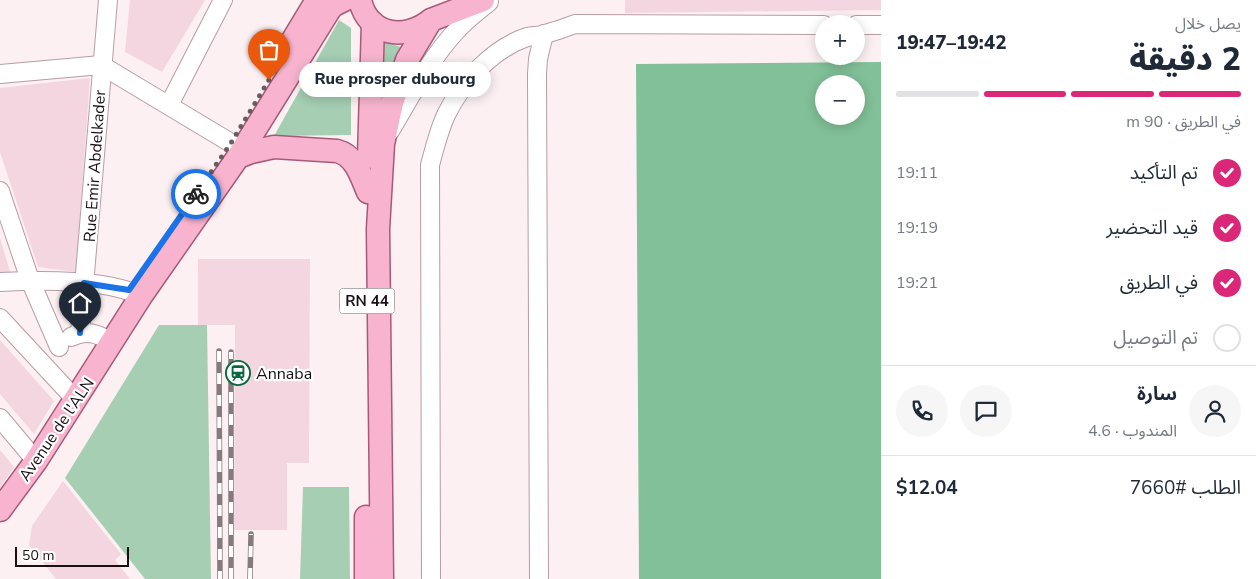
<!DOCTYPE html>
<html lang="ar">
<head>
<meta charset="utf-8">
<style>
	body { margin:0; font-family:"Nunito Sans","Noto Sans Arabic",sans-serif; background:#f6f6f7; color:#1f2937; direction:rtl; height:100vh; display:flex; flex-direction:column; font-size:19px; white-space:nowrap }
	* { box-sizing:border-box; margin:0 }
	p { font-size:16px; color:#747a83 }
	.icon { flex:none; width:28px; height:28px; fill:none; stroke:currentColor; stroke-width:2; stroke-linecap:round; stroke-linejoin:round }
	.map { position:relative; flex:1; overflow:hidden; direction:ltr }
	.sheet { display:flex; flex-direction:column; background:#fff; width:375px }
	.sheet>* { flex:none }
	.controls { position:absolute; left:815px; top:15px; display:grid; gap:10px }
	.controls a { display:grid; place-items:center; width:50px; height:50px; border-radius:50%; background:#fff; box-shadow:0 2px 12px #0003; font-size:25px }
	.scale { position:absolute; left:15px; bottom:12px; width:114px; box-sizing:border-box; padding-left:5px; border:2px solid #191013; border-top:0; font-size:14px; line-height:18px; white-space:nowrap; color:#191013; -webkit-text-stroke:4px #fff; paint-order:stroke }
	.pin { position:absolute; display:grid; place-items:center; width:42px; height:42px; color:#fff; margin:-51px -21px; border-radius:50% 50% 50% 0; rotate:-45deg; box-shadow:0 0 5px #0007 }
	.pin .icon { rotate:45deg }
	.courier { position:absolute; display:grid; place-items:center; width:50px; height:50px; margin:-25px; border:4px solid #1a73e8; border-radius:50%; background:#fff; color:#222; box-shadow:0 1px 6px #0007 }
	.bubble { position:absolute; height:35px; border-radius:18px; background:#fff; box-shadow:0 2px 12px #0003; font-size:16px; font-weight:800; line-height:35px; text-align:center; direction:rtl }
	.head em { font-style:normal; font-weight:800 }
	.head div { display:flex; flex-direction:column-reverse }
	.head { display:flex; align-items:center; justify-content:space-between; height:85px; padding:0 15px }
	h1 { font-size:32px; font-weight:800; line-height:38px }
	.bar { display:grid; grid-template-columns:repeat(4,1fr); gap:8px 5px; align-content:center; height:60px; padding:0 15px }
	.bar i { height:6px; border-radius:4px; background:#e0e1e3 }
	.bar .active { background:#db2777 }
	.bar p { grid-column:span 4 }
	.line { display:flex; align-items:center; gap:12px; padding:0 15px; border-top:1px solid #e0e1e3 }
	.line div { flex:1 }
	.round { display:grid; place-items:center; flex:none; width:52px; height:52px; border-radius:26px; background:#f6f6f7 }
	ol { padding:0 15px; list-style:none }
	li { display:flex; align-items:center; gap:15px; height:55px }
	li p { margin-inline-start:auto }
	li .icon { padding:5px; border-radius:50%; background:#db2777; color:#fff; stroke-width:4 }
	li:last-child { color:#747a83 }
	li i { width:28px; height:28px; border:2px solid #e0e1e3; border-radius:50% }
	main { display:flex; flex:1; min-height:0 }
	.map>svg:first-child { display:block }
</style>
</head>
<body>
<main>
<section class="sheet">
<div class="head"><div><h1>2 دقيقة</h1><p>يصل خلال</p></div><em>19:42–19:47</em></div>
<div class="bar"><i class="active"></i><i class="active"></i><i class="active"></i><i></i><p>في الطريق · 90 m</p></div>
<ol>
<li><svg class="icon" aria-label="check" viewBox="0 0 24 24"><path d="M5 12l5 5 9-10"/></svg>تم التأكيد<p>19:11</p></li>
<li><svg class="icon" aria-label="check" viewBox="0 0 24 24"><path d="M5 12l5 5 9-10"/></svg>قيد التحضير<p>19:19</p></li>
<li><svg class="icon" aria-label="check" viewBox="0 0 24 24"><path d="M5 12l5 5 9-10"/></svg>في الطريق<p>19:21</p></li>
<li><i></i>تم التوصيل</li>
</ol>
<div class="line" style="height:90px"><a class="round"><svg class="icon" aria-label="person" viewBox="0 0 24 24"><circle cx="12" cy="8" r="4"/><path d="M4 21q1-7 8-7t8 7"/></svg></a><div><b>سارة</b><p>المندوب · 4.6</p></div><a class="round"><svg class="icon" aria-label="chat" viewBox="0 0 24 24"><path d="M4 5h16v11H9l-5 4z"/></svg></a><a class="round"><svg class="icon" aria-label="phone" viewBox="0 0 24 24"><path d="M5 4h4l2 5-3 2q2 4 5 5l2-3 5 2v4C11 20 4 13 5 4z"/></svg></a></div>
<div class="line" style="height:65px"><div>الطلب #7660</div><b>$12.04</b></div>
</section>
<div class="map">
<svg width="881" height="579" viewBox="0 0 881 579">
	<rect width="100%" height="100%" fill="#fcf0f3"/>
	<g fill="#a5ceb3">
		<polygon points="339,20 351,28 351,135 274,136"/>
		<polygon points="384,41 406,49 383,104"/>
		<polygon points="159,325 207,325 211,579 145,579 65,478"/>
		<polygon points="303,487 349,487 350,579 300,579"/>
	</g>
	<path fill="#81c098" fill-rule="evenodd" d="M881,62V579H639L636,64ZM824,84H856V116H824Z"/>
	<g fill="#f4d6e0">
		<polygon points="130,0 205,0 162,72 125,52"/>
		<polygon points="625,0 881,0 881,10 625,13"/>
		<polygon points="90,78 76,272 38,267 0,152 0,88"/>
		<polygon points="0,238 11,275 3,277 0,272"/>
		<polygon points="198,259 310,259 309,463 287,463 287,530 234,530 235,325 198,325"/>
		<polygon points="0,340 54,401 34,434 0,394"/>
		<polygon points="0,450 14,467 0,488"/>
		<polygon points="63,481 121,554 115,560 130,579 56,579 29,545 32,526"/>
	</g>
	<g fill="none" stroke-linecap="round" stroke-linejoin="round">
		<defs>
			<g id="minor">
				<polyline points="856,25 881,25"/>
				<polyline points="0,74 101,65 231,143"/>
				<polyline points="169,105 223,0"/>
				<path d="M390,131C411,96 429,60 457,30C467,19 478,11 489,2"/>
				<polyline points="0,191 30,280 59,347"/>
				<path d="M0,282C39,280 107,279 141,296"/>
				<polyline points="0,318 76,400"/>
				<polyline points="80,333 108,0"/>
				<path d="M71,337C87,329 98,334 112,342"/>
				<polyline points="0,418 36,461"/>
				<path d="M431,579L430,165C435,147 439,129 447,113C463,81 492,49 527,37C532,36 537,36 542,35C553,32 565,28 575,24L824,25"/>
				<polyline points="539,579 537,74 538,59 544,34"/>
			</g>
			<g id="major">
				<path d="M360,0C368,36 405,41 431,20"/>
				<polyline points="288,48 317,0"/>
				<path d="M238,157L251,152L274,147L337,151C356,156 361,176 368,192"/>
				<polyline points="369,157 373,23"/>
				<polyline points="0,510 36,461 141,296 238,157 330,9 334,5 344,0"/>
				<polyline points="366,579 366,517"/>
				<polyline points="382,579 378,229 383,144 392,103 407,60 431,20 483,0"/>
			</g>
		</defs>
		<use href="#minor" stroke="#b89ca5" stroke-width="20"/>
		<use href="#major" stroke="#a75a78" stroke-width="25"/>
		<use href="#minor" stroke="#fff" stroke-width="18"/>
		<use href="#major" stroke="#f8b4cf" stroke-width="22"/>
		<defs>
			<g id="rail">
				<polyline points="219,351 220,579"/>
				<polyline points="231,579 231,352"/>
				<polyline points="250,579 251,534"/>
			</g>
		</defs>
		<use href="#rail" stroke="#857a7d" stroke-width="5.5"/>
		<use href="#rail" stroke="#fff" stroke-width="4" stroke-dasharray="11" stroke-linecap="butt"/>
	</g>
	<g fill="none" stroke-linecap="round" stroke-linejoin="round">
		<polyline stroke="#685e61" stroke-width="5" stroke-dasharray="0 9" points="196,194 231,143 269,80"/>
		<polyline stroke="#1a73e8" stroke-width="6" points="80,333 84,283 129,290 196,194"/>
	</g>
	<defs>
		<symbol id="station-ring" viewBox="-11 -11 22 22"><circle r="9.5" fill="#fff" stroke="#09683d" stroke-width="1.5"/><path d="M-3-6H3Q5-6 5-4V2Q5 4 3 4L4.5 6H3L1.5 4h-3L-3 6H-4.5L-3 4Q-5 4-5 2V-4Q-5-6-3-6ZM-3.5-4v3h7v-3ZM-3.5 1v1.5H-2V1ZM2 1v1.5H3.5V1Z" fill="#09683d"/></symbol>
	</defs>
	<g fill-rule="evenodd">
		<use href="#station-ring" x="224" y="359" width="28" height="28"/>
	</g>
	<g text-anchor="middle" stroke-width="4.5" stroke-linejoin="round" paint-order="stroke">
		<rect fill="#fff" stroke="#5e585a" stroke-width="1" x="339.5" y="288.5" width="55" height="25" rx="4"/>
		<g font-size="15" font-weight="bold" fill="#191013">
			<text x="367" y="306">RN 44</text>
		</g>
		<g font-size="16" fill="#191013" stroke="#fff">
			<text transform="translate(94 166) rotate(-86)" y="6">Rue Emir Abdelkader</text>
			<text transform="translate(56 429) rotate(-56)" y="6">Avenue de l'ALN</text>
		</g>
		<g font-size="16" fill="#191013" stroke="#fff" text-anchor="start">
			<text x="256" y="379">Annaba</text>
		</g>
	</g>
</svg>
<div class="controls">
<a>+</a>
<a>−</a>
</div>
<div class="scale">50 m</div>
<div class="pin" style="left:269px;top:80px;background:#ea580c"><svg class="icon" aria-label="bag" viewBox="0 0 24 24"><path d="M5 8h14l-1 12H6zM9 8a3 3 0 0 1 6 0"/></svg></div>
<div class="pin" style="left:80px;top:333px;background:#1f2937"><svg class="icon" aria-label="home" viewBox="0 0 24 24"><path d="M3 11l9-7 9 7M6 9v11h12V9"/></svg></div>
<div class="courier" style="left:196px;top:194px"><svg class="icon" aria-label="bike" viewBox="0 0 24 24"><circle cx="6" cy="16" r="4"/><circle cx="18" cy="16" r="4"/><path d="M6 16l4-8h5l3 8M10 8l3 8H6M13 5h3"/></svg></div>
<div class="bubble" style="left:299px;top:62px;width:192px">Rue prosper dubourg</div>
</div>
</main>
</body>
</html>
